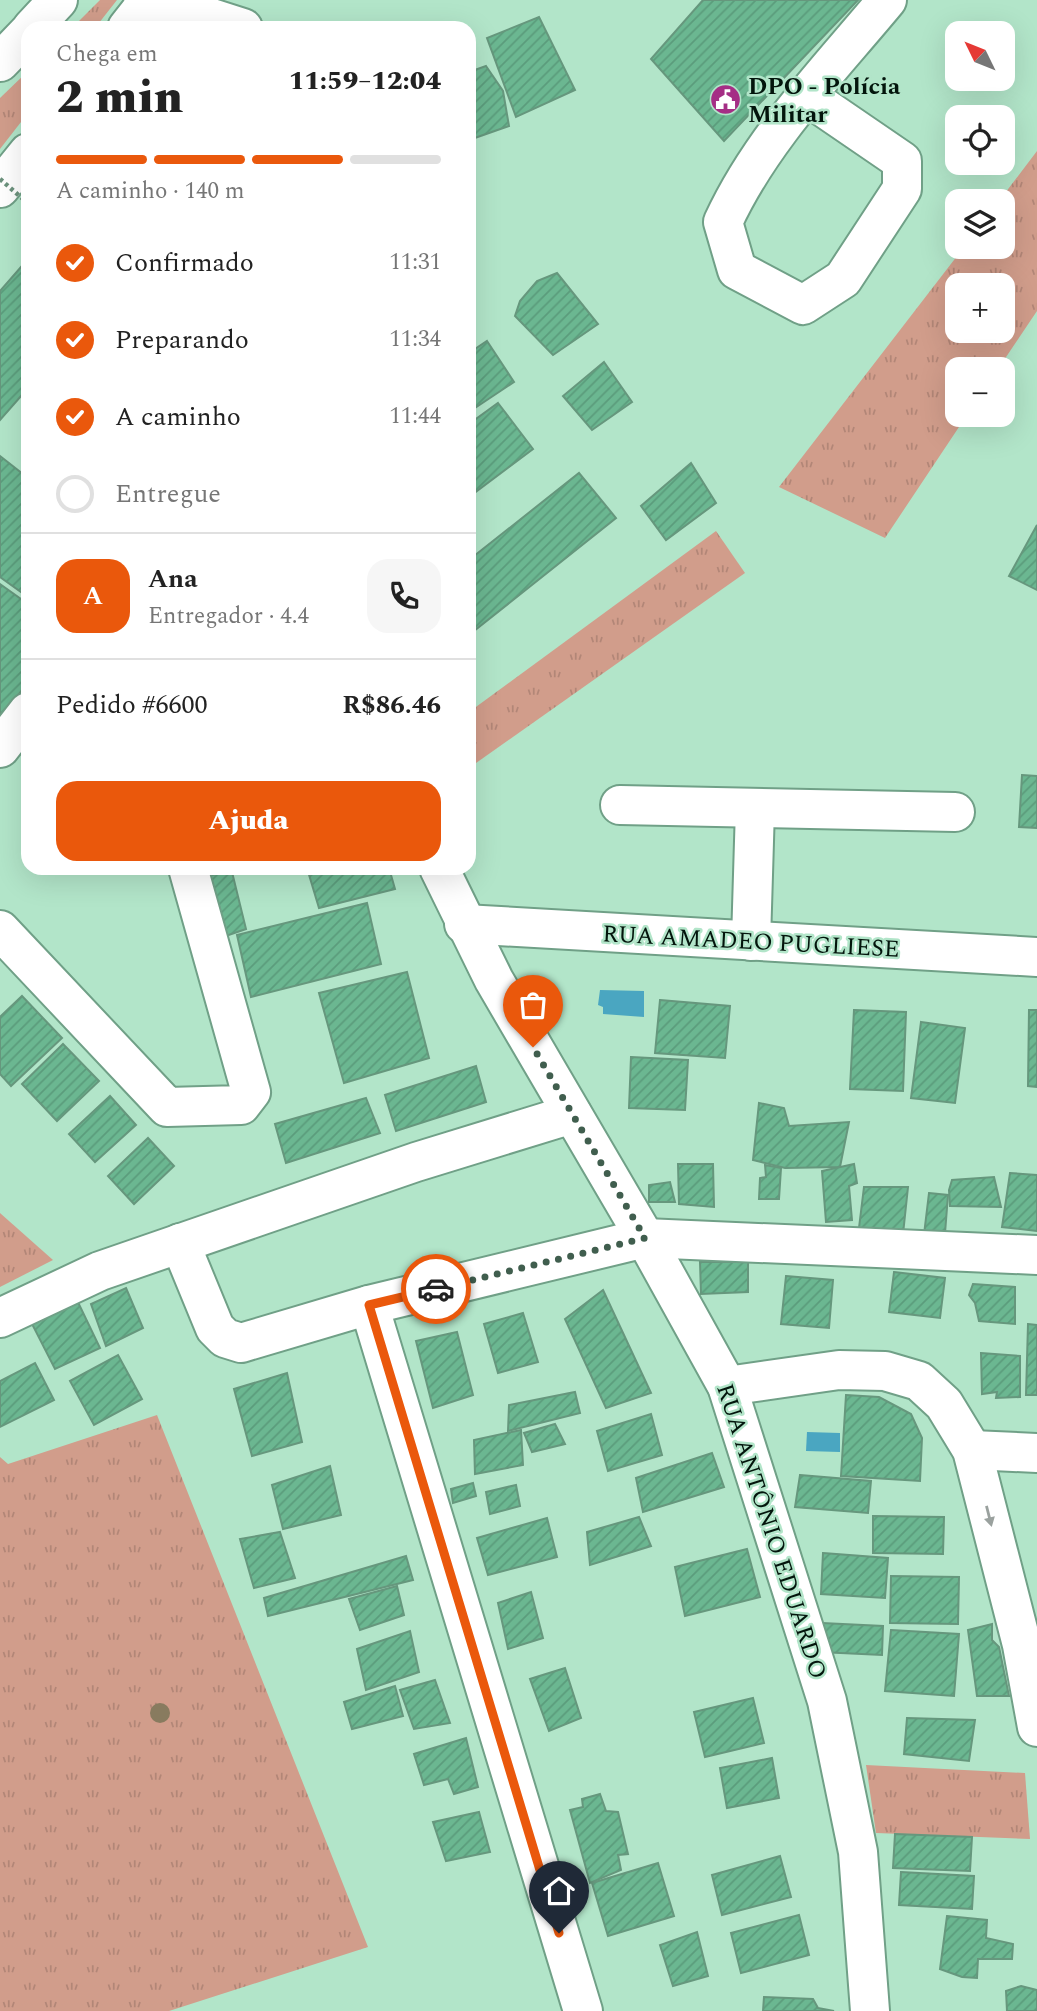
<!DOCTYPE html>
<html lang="pt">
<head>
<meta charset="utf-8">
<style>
	body { margin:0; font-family:Spectral,serif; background:#f6f6f6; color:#222; height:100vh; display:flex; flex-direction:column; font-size:26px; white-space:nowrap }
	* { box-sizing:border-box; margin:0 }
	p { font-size:23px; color:#767676 }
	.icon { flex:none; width:38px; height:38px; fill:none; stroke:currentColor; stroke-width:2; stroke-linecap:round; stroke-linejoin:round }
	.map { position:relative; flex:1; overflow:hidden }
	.panel { position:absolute; left:21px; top:21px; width:455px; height:854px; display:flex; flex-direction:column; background:#fff; border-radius:21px; box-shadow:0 7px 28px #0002 }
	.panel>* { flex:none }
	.needle { width:46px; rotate:313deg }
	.buttons { position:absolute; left:945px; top:21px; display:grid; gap:14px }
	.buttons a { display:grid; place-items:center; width:70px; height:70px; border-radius:14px; background:#fff; box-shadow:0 7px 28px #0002; font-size:35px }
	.pin { position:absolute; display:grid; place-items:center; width:60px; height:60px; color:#fff; margin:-72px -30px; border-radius:50% 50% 50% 0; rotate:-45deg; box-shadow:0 0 7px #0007 }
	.pin .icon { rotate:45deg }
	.courier { position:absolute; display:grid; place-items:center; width:70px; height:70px; margin:-35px; border:5px solid #ea580c; border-radius:50%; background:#fff; color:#222; box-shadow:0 2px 9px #0007 }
	.headline em { font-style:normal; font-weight:800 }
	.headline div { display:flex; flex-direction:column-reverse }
	.headline { display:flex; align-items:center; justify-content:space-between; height:119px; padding:0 35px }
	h1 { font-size:46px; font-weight:800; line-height:52px }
	.bar { display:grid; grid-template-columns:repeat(4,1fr); gap:10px 7px; align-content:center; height:84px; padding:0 35px }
	.bar i { height:9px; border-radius:5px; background:#e0e0e0 }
	.bar .selected { background:#ea580c }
	.bar p { grid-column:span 4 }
	.line { display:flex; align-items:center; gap:18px; padding:0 35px; border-top:2px solid #e0e0e0 }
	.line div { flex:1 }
	.round { display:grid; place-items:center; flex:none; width:74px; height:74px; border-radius:21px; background:#f6f6f6 }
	ol { padding:0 35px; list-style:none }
	li { display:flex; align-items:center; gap:21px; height:77px }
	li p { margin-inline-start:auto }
	li .icon { padding:7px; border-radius:50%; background:#ea580c; color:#fff; stroke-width:4 }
	li:last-child { color:#767676 }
	li i { width:38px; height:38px; border:4px solid #e0e0e0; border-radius:50% }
	.action { display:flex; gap:14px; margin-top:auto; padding:14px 35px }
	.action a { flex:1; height:80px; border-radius:21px; background:#ea580c; color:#fff; font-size:28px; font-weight:800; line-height:80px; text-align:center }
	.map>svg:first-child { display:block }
</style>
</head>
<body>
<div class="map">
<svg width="1037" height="2011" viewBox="0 0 1037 2011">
	<defs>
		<pattern id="grass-tufts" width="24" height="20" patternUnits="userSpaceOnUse" patternTransform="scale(1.75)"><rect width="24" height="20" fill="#d19d8b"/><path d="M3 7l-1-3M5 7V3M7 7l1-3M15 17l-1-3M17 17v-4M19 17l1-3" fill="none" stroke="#b28677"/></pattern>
		<pattern id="building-hatch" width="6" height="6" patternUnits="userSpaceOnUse" patternTransform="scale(1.75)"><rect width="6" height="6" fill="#6bb791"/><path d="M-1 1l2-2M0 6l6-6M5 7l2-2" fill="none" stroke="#5b9c7c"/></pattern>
	</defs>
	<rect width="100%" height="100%" fill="#b2e5c9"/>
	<g fill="url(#grass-tufts)" fill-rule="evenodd">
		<polygon points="100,0 117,0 95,28 72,28"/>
		<polygon points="28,71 28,113 0,149 0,98"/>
		<path d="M1037,151V311L998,369H957V415H967L885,538L779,487L964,247H1003V201H999ZM1003,285V331H957V285Z"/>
		<polygon points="716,531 745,573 469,768 469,712"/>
		<polygon points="0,1213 53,1260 0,1287"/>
		<polygon points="157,1415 368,1947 169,2011 0,2011 0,1457 8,1464"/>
		<polygon points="866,1765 1025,1773 1030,1839 876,1833"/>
	</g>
	<g fill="#4aa6c1">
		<polygon points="600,990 644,991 644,1017 603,1014 603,1007 598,1005"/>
		<polygon points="807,1432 840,1433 840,1452 806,1451"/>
	</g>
	<g fill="url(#building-hatch)" stroke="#66977d" stroke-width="2">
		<polygon points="703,0 858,0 724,141 651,59"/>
		<polygon points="539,17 575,90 516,117 487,38"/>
		<polygon points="486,66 503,91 509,126 469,140 469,72"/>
		<polygon points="28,259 28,388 0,420 0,291"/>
		<polygon points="557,273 598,324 553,355 515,316 520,301 537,281"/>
		<polygon points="487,341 514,382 469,412 469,353"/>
		<polygon points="604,362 632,402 592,430 563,396"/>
		<polygon points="498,403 533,449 469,497 469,424"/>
		<polygon points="0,456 28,478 28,597 0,577"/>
		<polygon points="691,463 716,503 666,540 641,506"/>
		<polygon points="579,473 616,518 469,635 469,560"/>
		<polygon points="1037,525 1037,590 1009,576"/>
		<polygon points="0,584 28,604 28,682 0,719"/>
		<polygon points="1022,775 1037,776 1037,828 1019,827"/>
		<polygon points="307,868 389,868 395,889 319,908"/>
		<polygon points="232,872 246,929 220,938 203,876"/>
		<polygon points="367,903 381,964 251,997 237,935"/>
		<polygon points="407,972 429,1058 344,1083 319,993"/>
		<polygon points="22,996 62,1038 11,1086 0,1074 0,1017"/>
		<polygon points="660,1000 730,1006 725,1058 655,1053"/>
		<polygon points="854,1010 906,1012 903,1091 850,1089"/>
		<polygon points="1029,1010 1037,1010 1037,1087 1028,1086"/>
		<polygon points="921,1022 965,1028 955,1103 911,1098"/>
		<polygon points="63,1044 99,1081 57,1121 22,1084"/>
		<polygon points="631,1057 688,1060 685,1110 629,1108"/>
		<polygon points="476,1066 486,1102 396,1131 385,1095"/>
		<polygon points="110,1096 136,1125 95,1162 69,1134"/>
		<polygon points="366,1098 380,1133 286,1163 275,1124"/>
		<polygon points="759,1103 784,1108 789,1126 849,1122 840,1167 785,1168 753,1160"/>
		<polygon points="148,1138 174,1166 134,1204 108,1176"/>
		<polygon points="678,1164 713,1164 714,1207 679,1204"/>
		<polygon points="854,1164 857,1183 849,1186 852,1220 826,1222 822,1171"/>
		<polygon points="765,1165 781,1168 779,1199 759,1199 760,1178 766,1177"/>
		<polygon points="1010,1173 1037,1175 1037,1231 1002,1227"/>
		<polygon points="994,1177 1001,1207 950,1206 949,1190 952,1180"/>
		<polygon points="670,1182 675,1202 649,1202 649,1185"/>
		<polygon points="864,1187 908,1187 903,1234 859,1228"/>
		<polygon points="929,1193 948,1195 944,1246 923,1243"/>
		<polygon points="700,1262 748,1262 748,1292 701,1294"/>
		<polygon points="894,1272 945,1278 940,1318 889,1312"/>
		<polygon points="786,1276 833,1280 829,1328 781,1324"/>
		<polygon points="973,1284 1015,1287 1015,1324 979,1321 975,1303 969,1295"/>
		<polygon points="126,1288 143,1328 106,1346 91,1304"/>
		<polygon points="603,1290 651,1393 606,1408 565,1319"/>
		<polygon points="75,1296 100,1348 55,1369 29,1318"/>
		<polygon points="523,1313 538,1362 498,1373 484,1324"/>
		<polygon points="1028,1324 1037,1325 1037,1395 1026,1395"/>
		<polygon points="457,1332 473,1395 433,1408 416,1341"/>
		<polygon points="981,1353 1020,1356 1020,1397 996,1398 997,1392 982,1394"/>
		<polygon points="118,1355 142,1399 94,1425 70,1381"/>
		<polygon points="35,1363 54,1400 0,1427 0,1381"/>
		<polygon points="287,1373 302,1442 252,1456 234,1389"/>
		<polygon points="575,1392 580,1413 508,1431 509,1405"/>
		<polygon points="846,1395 879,1397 911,1414 922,1438 920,1481 841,1476"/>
		<polygon points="651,1414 662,1455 608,1471 597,1431"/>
		<polygon points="555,1424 565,1444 532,1452 524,1433"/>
		<polygon points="521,1430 523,1465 475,1474 474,1440"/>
		<polygon points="712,1453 724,1487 643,1512 636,1478"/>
		<polygon points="330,1466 341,1515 283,1529 272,1485"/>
		<polygon points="800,1475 871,1481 868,1513 795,1507"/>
		<polygon points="473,1483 476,1496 453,1503 451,1489"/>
		<polygon points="516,1485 520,1506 490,1514 486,1492"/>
		<polygon points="873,1516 944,1517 943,1554 873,1553"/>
		<polygon points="639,1517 651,1546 590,1565 587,1532"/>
		<polygon points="547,1518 557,1557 488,1575 477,1538"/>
		<polygon points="280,1532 295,1578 254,1588 240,1539"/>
		<polygon points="747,1549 760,1597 685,1616 675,1567"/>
		<polygon points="823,1553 888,1558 885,1598 821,1594"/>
		<polygon points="406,1556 413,1580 268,1616 264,1598"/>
		<polygon points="891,1576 959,1577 958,1624 890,1623"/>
		<polygon points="397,1586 404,1615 360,1630 349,1599"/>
		<polygon points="531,1592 543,1638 508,1649 498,1603"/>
		<polygon points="822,1623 883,1626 882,1655 820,1652"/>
		<polygon points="992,1624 992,1640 999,1647 1009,1696 977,1696 968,1630"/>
		<polygon points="891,1630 959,1634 954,1696 885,1691"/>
		<polygon points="410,1631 419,1672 366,1690 357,1649"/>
		<polygon points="565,1668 581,1718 549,1731 530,1679"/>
		<polygon points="435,1680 450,1723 414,1729 400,1690"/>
		<polygon points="395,1686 403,1716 352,1729 344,1702"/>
		<polygon points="753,1698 764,1743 705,1757 694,1712"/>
		<polygon points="907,1718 975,1720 969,1761 904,1754"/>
		<polygon points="466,1738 478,1787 454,1794 448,1779 424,1785 414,1754"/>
		<polygon points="772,1758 779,1798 727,1808 720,1768"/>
		<polygon points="600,1794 606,1811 618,1812 628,1854 618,1855 621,1870 590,1883 570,1810 583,1807 582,1799"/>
		<polygon points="479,1812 490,1852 446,1861 433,1822"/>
		<polygon points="895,1834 972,1837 970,1871 893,1868"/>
		<polygon points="780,1856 791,1897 722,1915 712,1875"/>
		<polygon points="658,1863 674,1916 608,1936 592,1883"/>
		<polygon points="901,1872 974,1876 972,1909 899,1905"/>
		<polygon points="799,1915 809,1955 741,1973 731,1933"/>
		<polygon points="947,1916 987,1920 986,1938 1013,1944 1012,1959 978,1959 977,1978 962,1977 940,1969"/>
		<polygon points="697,1932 708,1976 673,1986 660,1945"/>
		<polygon points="1021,1986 1037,1990 1037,2011 1007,2011 1006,1991"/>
		<polygon points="764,1997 813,1999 818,2008 834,2011 763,2011"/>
	</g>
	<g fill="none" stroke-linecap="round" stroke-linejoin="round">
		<defs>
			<g id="minor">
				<polyline points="141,10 202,15 243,28"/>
				<path d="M807,96L902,161V189L843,279L803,305L737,270L723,222C761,139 829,70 887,0"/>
				<polyline points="0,748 28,712"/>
				<polyline points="620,805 955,812"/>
				<polyline points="439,868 494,980 645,1238 727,1386 827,1701 858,1852 870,2011"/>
				<polyline points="464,924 1037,957"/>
				<polyline points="0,930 167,1107 241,1105 251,1092 188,868"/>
				<polyline points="751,941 755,808"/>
				<polyline points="180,1243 215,1328 225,1338 241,1343 369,1305 645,1238 1037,1255"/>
				<polyline points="369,1305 583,2011"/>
				<polyline points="0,1318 100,1271 416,1162 572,1114"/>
				<polyline points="727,1386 839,1370 885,1371 919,1381 944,1404 972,1450 1022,1645 1037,1727"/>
				<polyline points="972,1450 1037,1453"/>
			</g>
			<g id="highway">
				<polyline points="32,28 58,0"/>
				<polyline points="127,28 149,0"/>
				<polyline points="0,62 28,33"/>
				<polyline points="0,188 28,153"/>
			</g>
		</defs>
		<use href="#minor" stroke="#70a087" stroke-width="42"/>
		<use href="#highway" stroke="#70a087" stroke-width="42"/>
		<use href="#minor" stroke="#fff" stroke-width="38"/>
		<use href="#highway" stroke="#fff" stroke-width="38"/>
		<polyline stroke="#6c927d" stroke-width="4.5" stroke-dasharray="3.5 3.5" stroke-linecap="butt" points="0,179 23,199"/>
	</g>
	<circle fill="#887b5f" cx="160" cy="1713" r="10"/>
	<defs><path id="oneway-solid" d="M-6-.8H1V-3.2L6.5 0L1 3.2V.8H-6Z" transform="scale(1.75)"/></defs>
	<use fill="#9aa19e" href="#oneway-solid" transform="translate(989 1516) rotate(76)"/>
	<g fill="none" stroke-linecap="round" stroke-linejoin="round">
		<polyline stroke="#405e4e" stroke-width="7" stroke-dasharray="0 12.6" points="436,1289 645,1238 533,1047"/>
		<polyline stroke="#ea580c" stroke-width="9" points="436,1289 369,1305 559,1933"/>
	</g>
	<defs>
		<symbol id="civic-disc" viewBox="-11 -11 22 22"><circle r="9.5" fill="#a52e85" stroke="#b2e5c9"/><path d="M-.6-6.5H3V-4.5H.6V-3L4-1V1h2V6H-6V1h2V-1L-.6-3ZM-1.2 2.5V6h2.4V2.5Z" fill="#fff"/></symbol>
	</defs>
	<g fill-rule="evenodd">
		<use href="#civic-disc" x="708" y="82" width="35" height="35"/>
	</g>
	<g text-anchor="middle" stroke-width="5" stroke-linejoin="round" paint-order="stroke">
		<g font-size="24" font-weight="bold" fill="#03150c" stroke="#b2e5c9" text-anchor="start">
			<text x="748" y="94">DPO - Polícia<tspan x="748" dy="28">Militar</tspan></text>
		</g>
		<g font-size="24" fill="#03150c" stroke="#b2e5c9">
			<text transform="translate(751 941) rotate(3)" y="8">RUA AMADEO PUGLIESE</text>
			<text transform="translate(772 1531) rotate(72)" y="8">RUA ANTÔNIO EDUARDO</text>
		</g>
	</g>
</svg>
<div class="buttons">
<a><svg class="needle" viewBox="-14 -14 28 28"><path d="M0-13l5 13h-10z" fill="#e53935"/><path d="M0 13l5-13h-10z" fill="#767676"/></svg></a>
<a><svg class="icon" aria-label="locate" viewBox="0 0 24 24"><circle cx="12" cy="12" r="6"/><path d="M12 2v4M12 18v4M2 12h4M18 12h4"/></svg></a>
<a><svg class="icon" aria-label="layers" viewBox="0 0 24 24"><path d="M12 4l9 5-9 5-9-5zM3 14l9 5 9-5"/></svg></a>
<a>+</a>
<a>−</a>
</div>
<div class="pin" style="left:533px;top:1047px;background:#ea580c"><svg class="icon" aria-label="bag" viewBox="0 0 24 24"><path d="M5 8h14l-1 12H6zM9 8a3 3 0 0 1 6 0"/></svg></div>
<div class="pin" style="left:559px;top:1933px;background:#1f2937"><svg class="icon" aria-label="home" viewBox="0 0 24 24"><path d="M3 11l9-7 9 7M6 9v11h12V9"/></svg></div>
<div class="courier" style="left:436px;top:1289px"><svg class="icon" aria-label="car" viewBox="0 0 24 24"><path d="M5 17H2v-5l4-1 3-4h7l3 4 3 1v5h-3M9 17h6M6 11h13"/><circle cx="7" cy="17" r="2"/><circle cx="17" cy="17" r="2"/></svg></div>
<section class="panel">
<div class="headline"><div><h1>2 min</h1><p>Chega em</p></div><em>11:59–12:04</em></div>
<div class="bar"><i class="selected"></i><i class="selected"></i><i class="selected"></i><i></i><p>A caminho · 140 m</p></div>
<ol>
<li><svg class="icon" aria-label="check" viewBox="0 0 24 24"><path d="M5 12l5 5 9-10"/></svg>Confirmado<p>11:31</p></li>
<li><svg class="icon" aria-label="check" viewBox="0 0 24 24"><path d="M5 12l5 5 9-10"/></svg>Preparando<p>11:34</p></li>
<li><svg class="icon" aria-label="check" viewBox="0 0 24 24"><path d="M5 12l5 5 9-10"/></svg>A caminho<p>11:44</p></li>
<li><i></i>Entregue</li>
</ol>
<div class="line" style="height:126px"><b class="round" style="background:#ea580c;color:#fff">A</b><div><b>Ana</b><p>Entregador · 4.4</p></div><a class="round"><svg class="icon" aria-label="phone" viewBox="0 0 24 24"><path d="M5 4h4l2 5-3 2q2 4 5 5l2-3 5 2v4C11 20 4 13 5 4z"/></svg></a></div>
<div class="line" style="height:91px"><div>Pedido #6600</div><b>R$86.46</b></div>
<div class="action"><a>Ajuda</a></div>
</section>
</div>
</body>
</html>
